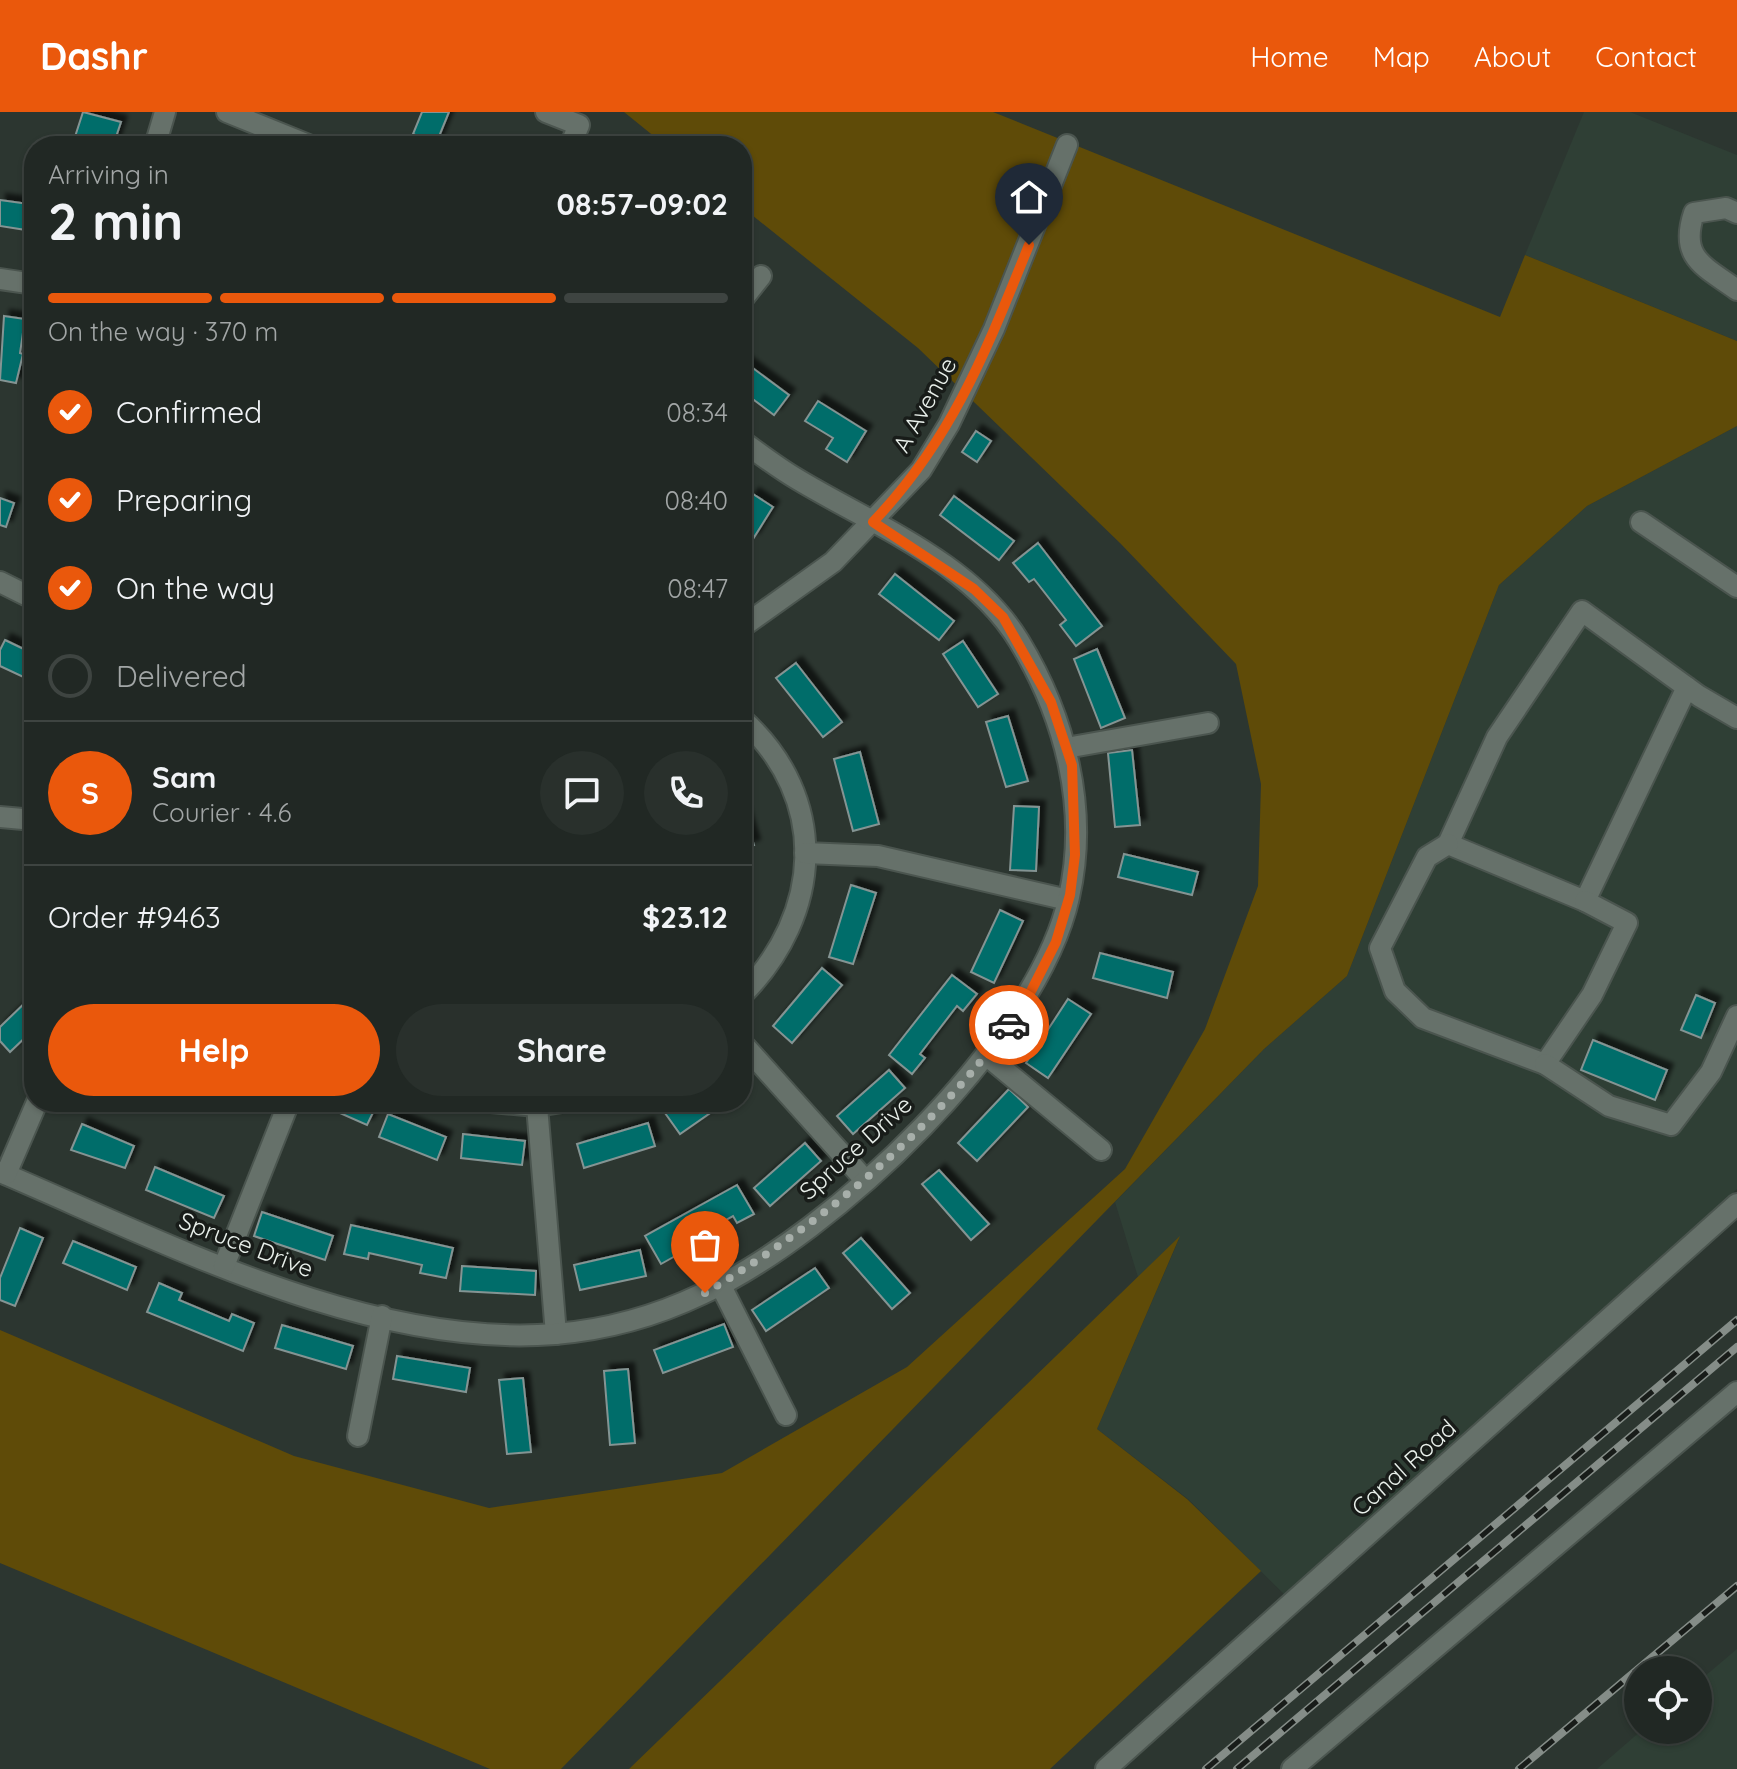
<!DOCTYPE html>
<html lang="en">
<head>
<meta charset="utf-8">
<style>
	body { margin:0; font-family:Quicksand,sans-serif; background:#29302c; color:#f1f3f6; height:100vh; display:flex; flex-direction:column; font-size:30px; white-space:nowrap }
	* { box-sizing:border-box; margin:0 }
	p { font-size:26px; color:#a2a6a6 }
	.icon { flex:none; width:44px; height:44px; fill:none; stroke:currentColor; stroke-width:2; stroke-linecap:round; stroke-linejoin:round }
	.map { position:relative; flex:1; overflow:hidden }
	.panel { position:absolute; left:24px; top:24px; width:728px; height:976px; display:flex; flex-direction:column; background:#212824; border-radius:32px; box-shadow:0 2px 6px #0004,0 0 0 2px #3e4441 }
	.panel>* { flex:none }
	.buttons { position:absolute; left:1624px; top:1544px; display:grid; gap:16px }
	.buttons a { display:grid; place-items:center; width:88px; height:88px; border-radius:50%; background:#212824; box-shadow:0 2px 6px #0004,0 0 0 2px #3e4441; font-size:40px }
	.pin { position:absolute; display:grid; place-items:center; width:68px; height:68px; color:#fff; margin:-82px -34px; border-radius:50% 50% 50% 0; rotate:-45deg; box-shadow:0 0 8px #0007 }
	.pin .icon { rotate:45deg }
	.courier { position:absolute; display:grid; place-items:center; width:80px; height:80px; margin:-40px; border:6px solid #ea580c; border-radius:50%; background:#fff; color:#222; box-shadow:0 2px 10px #0007 }
	.summary em { font-style:normal; font-weight:800 }
	.summary div { display:flex; flex-direction:column-reverse }
	.summary { display:flex; align-items:center; justify-content:space-between; height:136px; padding:0 24px }
	h1 { font-size:52px; font-weight:800; line-height:60px }
	.bar { display:grid; grid-template-columns:repeat(4,1fr); gap:12px 8px; align-content:center; height:96px; padding:0 24px }
	.bar i { height:10px; border-radius:6px; background:#3e4441 }
	.bar .active { background:#ea580c }
	.bar p { grid-column:span 4 }
	.line { display:flex; align-items:center; gap:20px; padding:0 24px; border-top:2px solid #3e4441 }
	.line div { flex:1 }
	.round { display:grid; place-items:center; flex:none; width:84px; height:84px; border-radius:42px; background:#29302c }
	ol { padding:0 24px; list-style:none }
	li { display:flex; align-items:center; gap:24px; height:88px }
	li p { margin-inline-start:auto }
	li .icon { padding:8px; border-radius:50%; background:#ea580c; color:#fff; stroke-width:4 }
	li:last-child { color:#a2a6a6 }
	li i { width:44px; height:44px; border:4px solid #3e4441; border-radius:50% }
	.button { display:flex; gap:16px; margin-top:auto; padding:16px 24px }
	.button a { flex:1; height:92px; border-radius:48px; background:#ea580c; color:#fff; font-size:32px; font-weight:800; line-height:92px; text-align:center }
	.button a+a { background:#29302c; color:#f1f3f6 }
	header { display:flex; align-items:center; gap:48px; box-sizing:border-box; height:112px; padding:0 40px; background:#ea580c; color:#fff }
	header strong { font-size:38px }
	nav { display:flex; gap:44px; margin-inline-start:auto; font-size:28px }
	.map>svg:first-child { display:block }
</style>
</head>
<body>
<header>
<strong>Dashr</strong>
<nav><a>Home</a><a>Map</a><a>About</a><a>Contact</a></nav>
</header>
<div class="map">
<svg width="1737" height="1657" viewBox="0 0 1737 1657">
	<defs>
		<filter id="shadow"><feDropShadow dx="6" dy="-6" stdDeviation="2" flood-color="#0009"/></filter>
	</defs>
	<rect width="100%" height="100%" fill="#2c3630"/>
	<g fill="#2f3f35">
		<polygon points="1584,0 1630,0 1737,43 1737,229 1525,143"/>
		<polygon points="1737,314 1737,1077 1286,1484 1188,1387 1097,1317 1179,1127 1138,1165 1115,1090 1264,937 1347,864 1499,473 1587,394"/>
		<polygon points="1737,1537 1737,1657 1597,1657 1642,1618 1698,1618 1698,1570"/>
	</g>
	<g fill="#5f4b08">
		<polygon points="624,0 993,0 1500,205 1525,143 1737,229 1737,314 1587,394 1499,473 1347,864 1264,937 561,1657 490,1657 0,1451 0,1218 294,1344 489,1396 722,1361 907,1255 1125,1057 1205,917 1258,774 1261,672 1236,552 1120,431 918,236 742,95 742,34 666,34"/>
		<polygon points="1180,1124 1097,1317 1187,1387 1261,1459 1050,1657 629,1657"/>
	</g>
	<g fill="#006d6a" stroke="#849493" stroke-width="2" filter="url(#shadow)">
		<polygon points="83,0 121,10 114,31 101,27 99,34 72,34"/>
		<polygon points="422,0 449,0 436,32 413,22"/>
		<polygon points="0,88 29,92 26,118 0,114"/>
		<polygon points="4,204 25,207 20,241 23,242 16,271 0,268"/>
		<polygon points="742,248 789,283 774,303 742,279"/>
		<polygon points="818,289 866,319 847,350 826,337 833,326 805,309"/>
		<polygon points="976,319 991,329 977,350 962,340"/>
		<polygon points="753,382 773,395 753,427 742,420 742,389 746,392"/>
		<polygon points="954,384 1014,429 999,448 940,403"/>
		<polygon points="0,386 14,391 6,415 0,413"/>
		<polygon points="1038,431 1102,514 1076,534 1060,513 1066,508 1034,467 1029,470 1013,451"/>
		<polygon points="895,462 954,509 939,528 879,482"/>
		<polygon points="5,528 34,542 34,570 0,554 0,538"/>
		<polygon points="963,529 998,582 978,595 943,542"/>
		<polygon points="1097,537 1125,606 1101,616 1074,547"/>
		<polygon points="796,551 842,610 823,625 776,566"/>
		<polygon points="1008,604 1028,669 1006,675 986,610"/>
		<polygon points="1132,638 1140,713 1115,715 1108,641"/>
		<polygon points="860,640 879,712 853,719 834,647"/>
		<polygon points="1014,694 1039,695 1036,759 1010,758"/>
		<polygon points="742,696 754,733 742,737"/>
		<polygon points="1124,742 1198,760 1192,783 1118,765"/>
		<polygon points="851,773 876,781 853,852 829,845"/>
		<polygon points="1000,798 1023,809 994,871 971,860"/>
		<polygon points="1100,841 1173,860 1167,886 1093,866"/>
		<polygon points="822,856 842,873 792,931 773,914"/>
		<polygon points="952,863 977,882 963,899 957,894 920,942 925,946 912,962 889,943"/>
		<polygon points="34,882 34,917 10,940 0,929 0,915"/>
		<polygon points="1696,883 1715,891 1701,926 1681,918"/>
		<polygon points="1068,887 1091,902 1048,966 1026,951"/>
		<polygon points="1593,928 1667,958 1655,988 1581,958"/>
		<polygon points="889,958 905,976 853,1022 837,1004"/>
		<polygon points="1009,977 1028,995 977,1049 958,1031"/>
		<polygon points="315,990 378,990 367,1013"/>
		<polygon points="681,990 726,990 680,1022 665,1001"/>
		<polygon points="388,1002 446,1025 437,1048 379,1025"/>
		<polygon points="648,1011 655,1034 584,1056 577,1032"/>
		<polygon points="82,1012 134,1034 125,1056 71,1038"/>
		<polygon points="463,1022 525,1029 522,1053 461,1046"/>
		<polygon points="805,1031 821,1049 770,1094 754,1076"/>
		<polygon points="155,1055 224,1084 214,1106 146,1078"/>
		<polygon points="939,1058 989,1112 971,1128 922,1072"/>
		<polygon points="737,1073 754,1102 737,1111 733,1104 680,1133 684,1139 661,1152 645,1124"/>
		<polygon points="262,1100 333,1124 325,1148 254,1124"/>
		<polygon points="351,1113 453,1136 446,1166 420,1161 422,1153 369,1141 368,1147 344,1142"/>
		<polygon points="20,1116 43,1126 15,1194 0,1188 0,1166"/>
		<polygon points="861,1126 910,1181 892,1197 843,1141"/>
		<polygon points="73,1129 136,1155 127,1178 63,1151"/>
		<polygon points="640,1138 646,1164 580,1178 574,1153"/>
		<polygon points="462,1154 536,1159 535,1183 460,1179"/>
		<polygon points="815,1156 829,1176 766,1219 752,1198"/>
		<polygon points="159,1171 182,1181 179,1188 229,1209 232,1202 254,1211 243,1239 147,1200"/>
		<polygon points="724,1212 733,1235 663,1261 654,1238"/>
		<polygon points="282,1213 353,1234 346,1257 275,1236"/>
		<polygon points="397,1244 470,1256 466,1280 393,1267"/>
		<polygon points="628,1257 635,1331 610,1333 604,1259"/>
		<polygon points="523,1266 531,1340 507,1342 499,1268"/>
	</g>
	<g fill="none" stroke-linecap="round" stroke-linejoin="round">
		<defs>
			<g id="minor">
				<polyline points="227,0 311,34"/>
				<polyline points="546,0 579,13 570,34"/>
				<polyline points="155,34 165,0"/>
				<path d="M1737,101L1726,96L1694,101C1679,146 1704,154 1737,178"/>
				<polyline points="0,167 34,172"/>
				<polyline points="742,188 761,164"/>
				<polyline points="1641,410 1737,475"/>
				<polyline points="0,470 34,487"/>
				<polyline points="742,515 833,450 921,358 949,312 994,217 1067,33"/>
				<polyline points="1687,575 1585,789 1448,732 1497,625 1582,499 1699,584 1737,606"/>
				<path d="M742,607C830,686 823,802 742,883"/>
				<polyline points="1066,636 1208,611"/>
				<polyline points="0,705 34,708"/>
				<polyline points="1448,732 1427,745 1380,836 1395,879 1423,906 1545,952 1592,883 1627,811 1585,789"/>
				<polyline points="805,741 878,744 1068,788"/>
				<polyline points="742,931 865,1068"/>
				<polyline points="986,943 1101,1038"/>
				<polyline points="1545,952 1609,994 1671,1013 1711,960 1737,904"/>
				<polyline points="491,990 537,994 562,990"/>
				<polyline points="537,994 556,1222"/>
				<path d="M0,1060C167,1131 370,1237 555,1222C605,1218 656,1204 702,1182C833,1122 1037,929 1069,785C1089,696 1065,605 1019,529C971,450 873,413 797,367C778,356 760,342 742,329"/>
				<polyline points="6,1062 37,990"/>
				<polyline points="224,1154 289,990"/>
				<polyline points="720,1172 786,1303"/>
				<polyline points="358,1324 382,1204"/>
				<polyline points="1106,1657 1737,1092"/>
				<polyline points="1292,1657 1737,1280"/>
			</g>
		</defs>
		<use href="#minor" stroke="#4b554f" stroke-width="24"/>
		<use href="#minor" stroke="#66716a" stroke-width="20"/>
		<defs>
			<g id="rail">
				<polyline points="1206,1657 1737,1208"/>
				<polyline points="1237,1657 1737,1235"/>
				<polyline points="1519,1657 1737,1474"/>
			</g>
		</defs>
		<use href="#rail" stroke="#858d88" stroke-width="8"/>
		<use href="#rail" stroke="#181c19" stroke-width="5" stroke-dasharray="15" stroke-linecap="butt"/>
	</g>
	<g fill="none" stroke-linecap="round" stroke-linejoin="round">
		<path stroke="#a7afaa" stroke-width="8" stroke-dasharray="0 14.4" d="M705,1181C823,1111 928,1023 1009,913"/>
		<path stroke="#ea580c" stroke-width="10" d="M1009,913L1023,895L1056,830L1070,783L1075,743L1072,653L1051,590L1003,505L974,477L873,410C953,326 986,239 1029,133"/>
	</g>
	<g text-anchor="middle" stroke-width="7" stroke-linejoin="round" paint-order="stroke">
		<g font-size="24" fill="#e9f0eb" stroke="#181c19">
			<text transform="translate(925 293) rotate(-61)" y="8">A Avenue</text>
			<text transform="translate(856 1036) rotate(-42)" y="8">Spruce Drive</text>
			<text transform="translate(246 1133) rotate(21)" y="8">Spruce Drive</text>
			<text transform="translate(1404 1356) rotate(-42)" y="8">Canal Road</text>
		</g>
	</g>
</svg>
<div class="buttons">
<a><svg class="icon" aria-label="locate" viewBox="0 0 24 24"><circle cx="12" cy="12" r="6"/><path d="M12 2v4M12 18v4M2 12h4M18 12h4"/></svg></a>
</div>
<div class="pin" style="left:705px;top:1181px;background:#ea580c"><svg class="icon" aria-label="bag" viewBox="0 0 24 24"><path d="M5 8h14l-1 12H6zM9 8a3 3 0 0 1 6 0"/></svg></div>
<div class="pin" style="left:1029px;top:133px;background:#1f2937"><svg class="icon" aria-label="home" viewBox="0 0 24 24"><path d="M3 11l9-7 9 7M6 9v11h12V9"/></svg></div>
<div class="courier" style="left:1009px;top:913px"><svg class="icon" aria-label="car" viewBox="0 0 24 24"><path d="M5 17H2v-5l4-1 3-4h7l3 4 3 1v5h-3M9 17h6M6 11h13"/><circle cx="7" cy="17" r="2"/><circle cx="17" cy="17" r="2"/></svg></div>
<section class="panel">
<div class="summary"><div><h1>2 min</h1><p>Arriving in</p></div><em>08:57–09:02</em></div>
<div class="bar"><i class="active"></i><i class="active"></i><i class="active"></i><i></i><p>On the way · 370 m</p></div>
<ol>
<li><svg class="icon" aria-label="check" viewBox="0 0 24 24"><path d="M5 12l5 5 9-10"/></svg>Confirmed<p>08:34</p></li>
<li><svg class="icon" aria-label="check" viewBox="0 0 24 24"><path d="M5 12l5 5 9-10"/></svg>Preparing<p>08:40</p></li>
<li><svg class="icon" aria-label="check" viewBox="0 0 24 24"><path d="M5 12l5 5 9-10"/></svg>On the way<p>08:47</p></li>
<li><i></i>Delivered</li>
</ol>
<div class="line" style="height:144px"><b class="round" style="background:#ea580c;color:#fff">S</b><div><b>Sam</b><p>Courier · 4.6</p></div><a class="round"><svg class="icon" aria-label="chat" viewBox="0 0 24 24"><path d="M4 5h16v11H9l-5 4z"/></svg></a><a class="round"><svg class="icon" aria-label="phone" viewBox="0 0 24 24"><path d="M5 4h4l2 5-3 2q2 4 5 5l2-3 5 2v4C11 20 4 13 5 4z"/></svg></a></div>
<div class="line" style="height:104px"><div>Order #9463</div><b>$23.12</b></div>
<div class="button"><a>Help</a><a>Share</a></div>
</section>
</div>
</body>
</html>
